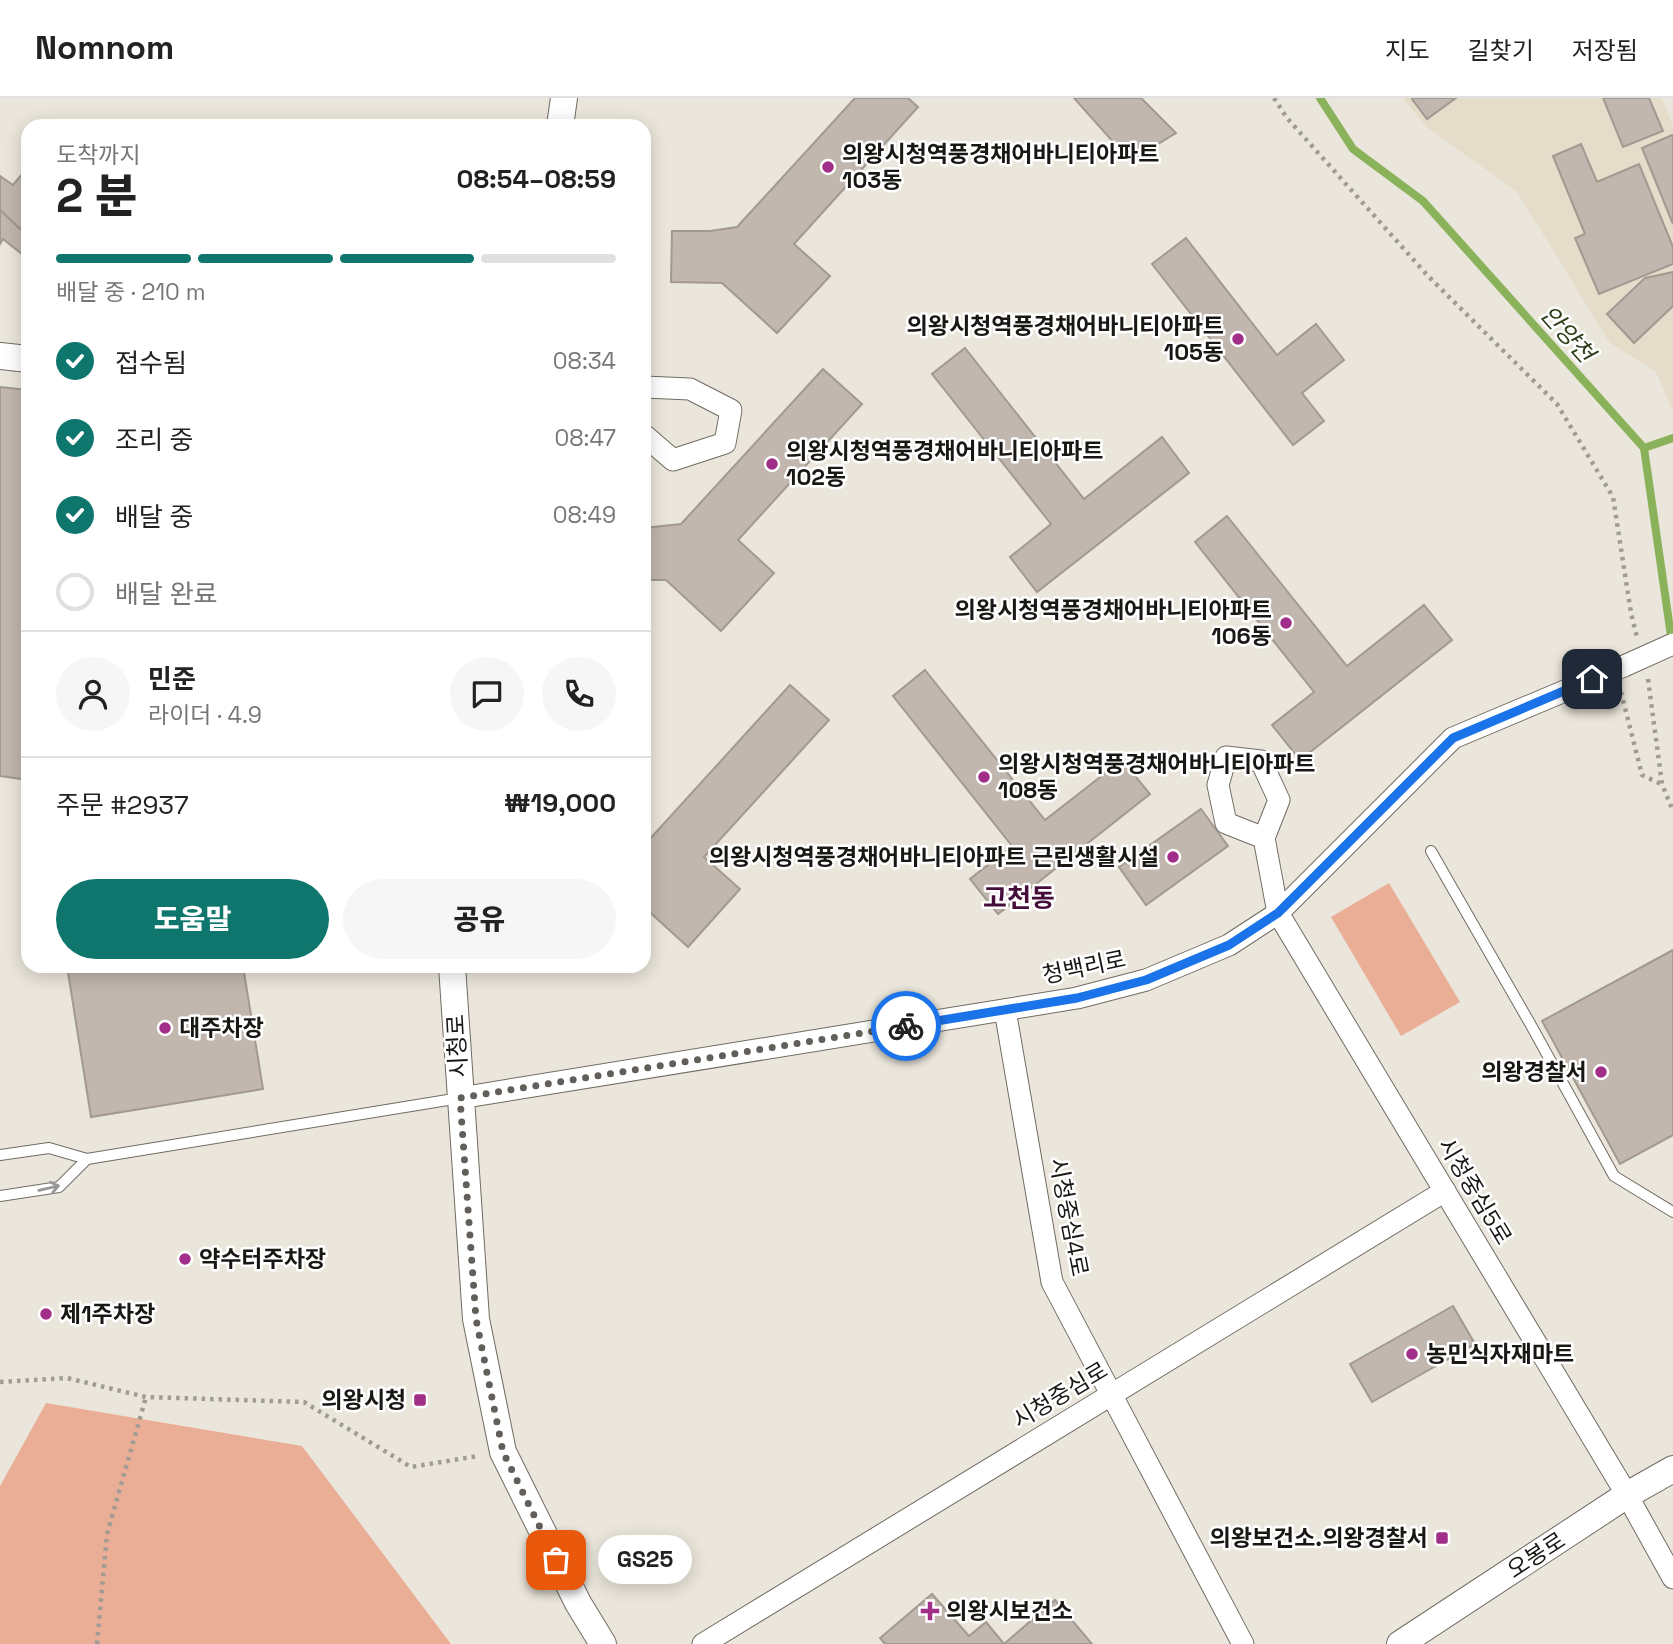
<!DOCTYPE html>
<html lang="ko">
<head>
<meta charset="utf-8">
<style>
	body { margin:0; font-family:"Space Grotesk","Noto Sans KR",sans-serif; background:#f6f6f6; color:#222; height:100vh; display:flex; flex-direction:column; font-size:26px; white-space:nowrap }
	* { box-sizing:border-box; margin:0 }
	p { font-size:23px; color:#767676 }
	.icon { flex:none; width:38px; height:38px; fill:none; stroke:currentColor; stroke-width:2; stroke-linecap:round; stroke-linejoin:round }
	.map { position:relative; flex:1; overflow:hidden }
	.sheet { position:absolute; left:21px; top:21px; width:630px; height:854px; display:flex; flex-direction:column; background:#fff; border-radius:21px; box-shadow:0 4px 18px #0003 }
	.sheet>* { flex:none }
	.pin { position:absolute; display:grid; place-items:center; width:60px; height:60px; color:#fff; margin:-30px; border-radius:14px; box-shadow:0 4px 10px #0006 }
	.courier { position:absolute; display:grid; place-items:center; width:70px; height:70px; margin:-35px; border:5px solid #1a73e8; border-radius:50%; background:#fff; color:#222; box-shadow:0 2px 9px #0007 }
	.bubble { position:absolute; height:49px; border-radius:24px; background:#fff; box-shadow:0 4px 18px #0003; font-size:23px; font-weight:800; line-height:49px; text-align:center }
	.overview em { font-style:normal; font-weight:800 }
	.overview div { display:flex; flex-direction:column-reverse }
	.overview { display:flex; align-items:center; justify-content:space-between; height:119px; padding:0 35px }
	h1 { font-size:46px; font-weight:800; line-height:52px }
	.bar { display:grid; grid-template-columns:repeat(4,1fr); gap:10px 7px; align-content:center; height:84px; padding:0 35px }
	.bar i { height:9px; border-radius:5px; background:#e0e0e0 }
	.bar .on { background:#0f766e }
	.bar p { grid-column:span 4 }
	.line { display:flex; align-items:center; gap:18px; padding:0 35px; border-top:2px solid #e0e0e0 }
	.line div { flex:1 }
	.round { display:grid; place-items:center; flex:none; width:74px; height:74px; border-radius:37px; background:#f6f6f6 }
	ol { padding:0 35px; list-style:none }
	li { display:flex; align-items:center; gap:21px; height:77px }
	li p { margin-inline-start:auto }
	li .icon { padding:7px; border-radius:50%; background:#0f766e; color:#fff; stroke-width:4 }
	li:last-child { color:#767676 }
	li i { width:38px; height:38px; border:4px solid #e0e0e0; border-radius:50% }
	.primary-button { display:flex; gap:14px; margin-top:auto; padding:14px 35px }
	.primary-button a { flex:1; height:80px; border-radius:42px; background:#0f766e; color:#fff; font-size:28px; font-weight:800; line-height:80px; text-align:center }
	.primary-button a+a { background:#f6f6f6; color:#222 }
	header { display:flex; align-items:center; gap:42px; box-sizing:border-box; height:98px; padding:0 35px; background:#fff; border-bottom:2px solid #e0e0e0 }
	header strong { font-size:33px }
	nav { display:flex; gap:38px; margin-inline-start:auto; font-size:24px }
	.map>svg:first-child { display:block }
</style>
</head>
<body>
<header>
<strong>Nomnom</strong>
<nav><a>지도</a><a>길찾기</a><a>저장됨</a></nav>
</header>
<div class="map">
<svg width="1673" height="1546" viewBox="0 0 1673 1546">
	<rect width="100%" height="100%" fill="#ebe6db"/>
	<polygon fill="#e5dcca" points="1403,0 1661,0 1673,27 1673,315 1656,274 1610,245 1517,94 1425,28"/>
	<g fill="#eaae97">
		<polygon points="1389,785 1460,904 1401,938 1331,819"/>
		<polygon points="46,1305 302,1348 451,1546 0,1546 0,1388"/>
	</g>
	<g fill="none" stroke-linecap="round" stroke-linejoin="round">
		<g stroke="#8ab25a" stroke-width="8">
			<polyline points="1320,0 1353,51 1423,103 1644,350 1672,545"/>
			<polyline points="1644,350 1673,340"/>
		</g>
	</g>
	<g fill="#c1b7af" stroke="#a29991" stroke-width="2">
		<polygon points="855,0 908,0 918,9 794,146 830,178 777,235 722,185 671,184 672,133 710,133 737,129"/>
		<polygon points="1074,0 1141,0 1176,35 1130,63"/>
		<polygon points="1413,0 1456,0 1427,21 1412,1"/>
		<polygon points="1603,0 1649,0 1663,33 1623,49"/>
		<polygon points="1672,37 1673,39 1673,126 1642,50"/>
		<polygon points="1581,46 1597,84 1639,66 1673,149 1673,166 1599,196 1575,140 1585,136 1553,58"/>
		<polygon points="28,69 28,122 20,131 0,112 0,78 13,87"/>
		<polygon points="0,112 20,131 28,122 28,161 3,141 0,146"/>
		<polygon points="1186,140 1277,257 1316,226 1344,262 1302,295 1324,323 1293,347 1152,166"/>
		<polygon points="1673,174 1673,208 1634,245 1607,216 1645,180"/>
		<polygon points="965,250 1084,401 1162,339 1189,375 1037,494 1010,459 1051,426 932,276"/>
		<polygon points="823,271 862,306 738,442 774,475 721,533 666,482 644,482 644,430 681,426"/>
		<polygon points="0,289 28,292 28,682 0,678"/>
		<polygon points="1227,418 1347,568 1424,507 1452,542 1300,662 1272,627 1314,594 1195,444"/>
		<polygon points="925,572 1045,722 1122,662 1150,696 998,816 970,781 1012,748 893,598"/>
		<polygon points="790,587 829,622 704,759 740,791 688,849 644,809 644,743 648,743"/>
		<polygon points="1201,711 1228,748 1146,807 1119,769"/>
		<polygon points="1673,852 1673,1037 1620,1066 1542,923"/>
		<polygon points="67,868 243,868 263,991 91,1019"/>
		<polygon points="1453,1208 1475,1246 1372,1304 1350,1266"/>
		<polygon points="932,1496 969,1538 986,1524 1004,1546 1055,1502 1092,1546 885,1546 880,1540"/>
	</g>
	<g fill="none" stroke-linecap="round" stroke-linejoin="round">
		<defs>
			<g id="service">
				<polyline points="1431,753 1532,929 1614,1078 1673,1114"/>
				<polyline points="0,1057 49,1050 87,1061 460,1000"/>
				<polyline points="0,1098 59,1089 87,1061"/>
			</g>
			<g id="minor">
				<polyline points="644,289 690,291 731,312 725,345 673,362 644,337"/>
				<polyline points="1264,740 1226,725 1218,687 1226,659 1261,663 1279,702 1264,740 1278,815 1627,1397 1673,1480"/>
				<polyline points="1005,912 1052,1184 1243,1546"/>
				<polyline points="460,1000 1077,900 1146,882 1229,847 1278,815 1453,640 1624,568"/>
				<polyline points="703,1546 1445,1093"/>
			</g>
			<g id="tertiary">
				<polyline points="560,28 564,0"/>
				<polyline points="0,258 28,261"/>
				<polyline points="452,868 476,1221 503,1354 578,1505 603,1546"/>
				<polyline points="1400,1546 1627,1397 1673,1371"/>
			</g>
		</defs>
		<use href="#service" stroke="#716c63" stroke-width="12"/>
		<use href="#minor" stroke="#716c63" stroke-width="23"/>
		<use href="#tertiary" stroke="#716c63" stroke-width="28"/>
		<g stroke="#a09c94" stroke-width="4.5" stroke-dasharray="3.5 5" stroke-linecap="butt">
			<polyline points="1274,0 1287,20 1428,178 1557,306 1613,399 1631,515 1637,539"/>
			<polyline points="1648,581 1662,686 1673,713"/>
			<polyline points="1621,594 1642,677 1661,686"/>
			<polyline points="0,1284 67,1280 146,1299 304,1304 411,1369 478,1358"/>
			<polyline points="97,1546 107,1436 146,1299"/>
		</g>
		<use href="#service" stroke="#fff" stroke-width="10"/>
		<use href="#minor" stroke="#fff" stroke-width="21"/>
		<use href="#tertiary" stroke="#fff" stroke-width="26"/>
		<defs>
			<polyline id="minor-bridge" points="1624,568 1673,546"/>
		</defs>
		<use href="#minor-bridge" stroke="#716c63" stroke-width="23" stroke-linecap="butt"/>
		<use href="#minor-bridge" stroke="#fff" stroke-width="21"/>
	</g>
	<defs><path id="oneway-shaft" d="M-6 0H5M1.5-3L5.5 0L1.5 3" fill="none" stroke-width="1.6" stroke-linecap="round" stroke-linejoin="round" transform="scale(1.75)"/></defs>
	<use stroke="#989795" href="#oneway-shaft" transform="translate(49 1090) rotate(-13)"/>
	<g fill="none" stroke-linecap="round" stroke-linejoin="round">
		<polyline stroke="#625f5a" stroke-width="7" stroke-dasharray="0 12.6" points="556,1462 503,1354 476,1221 460,1000 906,928"/>
		<polyline stroke="#1a73e8" stroke-width="9" points="906,928 1077,900 1146,882 1229,847 1278,815 1453,640 1592,581"/>
	</g>
	<g fill="#a12e89" stroke="#fff" stroke-width="2.5">
		<circle cx="828" cy="69" r="7"/>
		<circle cx="1238" cy="241" r="7"/>
		<circle cx="772" cy="366" r="7"/>
		<circle cx="1286" cy="525" r="7"/>
		<circle cx="984" cy="679" r="7"/>
		<circle cx="1173" cy="759" r="7"/>
		<circle cx="165" cy="930" r="7"/>
		<circle cx="1601" cy="974" r="7"/>
		<circle cx="185" cy="1161" r="7"/>
		<circle cx="46" cy="1216" r="7"/>
		<circle cx="1412" cy="1256" r="7"/>
		<rect x="413" y="1295" width="14" height="14" rx="3.5"/>
		<rect x="1435" y="1433" width="14" height="14" rx="3.5"/>
		<path d="M926.5 1502.5h7v7h7v7h-7v7h-7v-7h-7v-7h7z"/>
	</g>
	<g text-anchor="middle" stroke-width="5" stroke-linejoin="round" paint-order="stroke">
		<g font-size="23" font-weight="bold" fill="#191714" stroke="#fff" text-anchor="start">
			<text x="842" y="64">의왕시청역풍경채어바니티아파트<tspan x="842" dy="26">103동</tspan></text>
			<text x="1224" y="236" text-anchor="end">의왕시청역풍경채어바니티아파트<tspan x="1224" dy="26">105동</tspan></text>
			<text x="786" y="361">의왕시청역풍경채어바니티아파트<tspan x="786" dy="26">102동</tspan></text>
			<text x="1272" y="520" text-anchor="end">의왕시청역풍경채어바니티아파트<tspan x="1272" dy="26">106동</tspan></text>
			<text x="998" y="674">의왕시청역풍경채어바니티아파트<tspan x="998" dy="26">108동</tspan></text>
			<text x="1159" y="767" text-anchor="end">의왕시청역풍경채어바니티아파트 근린생활시설</text>
			<text x="179" y="938">대주차장</text>
			<text x="1587" y="982" text-anchor="end">의왕경찰서</text>
			<text x="199" y="1169">약수터주차장</text>
			<text x="60" y="1224">제1주차장</text>
			<text x="1426" y="1264">농민식자재마트</text>
			<text x="406" y="1310" text-anchor="end">의왕시청</text>
			<text x="1428" y="1448" text-anchor="end">의왕보건소.의왕경찰서</text>
			<text x="946" y="1521">의왕시보건소</text>
		</g>
		<g font-size="23" fill="#191714" stroke="#fff">
			<text transform="translate(1084 869) rotate(-12)" y="8">청백리로</text>
			<text transform="translate(457 948) rotate(-93)" y="8">시청로</text>
			<text transform="translate(1475 1093) rotate(59)" y="8">시청중심5로</text>
			<text transform="translate(1069 1119) rotate(79)" y="8">시청중심4로</text>
			<text transform="translate(1060 1297) rotate(-31)" y="8">시청중심로</text>
			<text transform="translate(1536 1457) rotate(-33)" y="8">오봉로</text>
		</g>
		<g font-size="24" font-style="italic" fill="#2c3d18" stroke="#fff">
			<text transform="translate(1567 236) rotate(48)" y="8">안양천</text>
		</g>
		<g font-size="26" font-weight="bold" fill="#450e3a" stroke="#fff">
			<text x="1019" y="809">고천동</text>
		</g>
	</g>
</svg>
<div class="pin" style="left:556px;top:1462px;background:#ea580c"><svg class="icon" aria-label="bag" viewBox="0 0 24 24"><path d="M5 8h14l-1 12H6zM9 8a3 3 0 0 1 6 0"/></svg></div>
<div class="pin" style="left:1592px;top:581px;background:#1f2937"><svg class="icon" aria-label="home" viewBox="0 0 24 24"><path d="M3 11l9-7 9 7M6 9v11h12V9"/></svg></div>
<div class="courier" style="left:906px;top:928px"><svg class="icon" aria-label="bike" viewBox="0 0 24 24"><circle cx="6" cy="16" r="4"/><circle cx="18" cy="16" r="4"/><path d="M6 16l4-8h5l3 8M10 8l3 8H6M13 5h3"/></svg></div>
<div class="bubble" style="left:598px;top:1437px;width:94px">GS25</div>
<section class="sheet">
<div class="overview"><div><h1>2 분</h1><p>도착까지</p></div><em>08:54–08:59</em></div>
<div class="bar"><i class="on"></i><i class="on"></i><i class="on"></i><i></i><p>배달 중 · 210 m</p></div>
<ol>
<li><svg class="icon" aria-label="check" viewBox="0 0 24 24"><path d="M5 12l5 5 9-10"/></svg>접수됨<p>08:34</p></li>
<li><svg class="icon" aria-label="check" viewBox="0 0 24 24"><path d="M5 12l5 5 9-10"/></svg>조리 중<p>08:47</p></li>
<li><svg class="icon" aria-label="check" viewBox="0 0 24 24"><path d="M5 12l5 5 9-10"/></svg>배달 중<p>08:49</p></li>
<li><i></i>배달 완료</li>
</ol>
<div class="line" style="height:126px"><a class="round"><svg class="icon" aria-label="person" viewBox="0 0 24 24"><circle cx="12" cy="8" r="4"/><path d="M4 21q1-7 8-7t8 7"/></svg></a><div><b>민준</b><p>라이더 · 4.9</p></div><a class="round"><svg class="icon" aria-label="chat" viewBox="0 0 24 24"><path d="M4 5h16v11H9l-5 4z"/></svg></a><a class="round"><svg class="icon" aria-label="phone" viewBox="0 0 24 24"><path d="M5 4h4l2 5-3 2q2 4 5 5l2-3 5 2v4C11 20 4 13 5 4z"/></svg></a></div>
<div class="line" style="height:91px"><div>주문 #2937</div><b>₩19,000</b></div>
<div class="primary-button"><a>도움말</a><a>공유</a></div>
</section>
</div>
</body>
</html>
